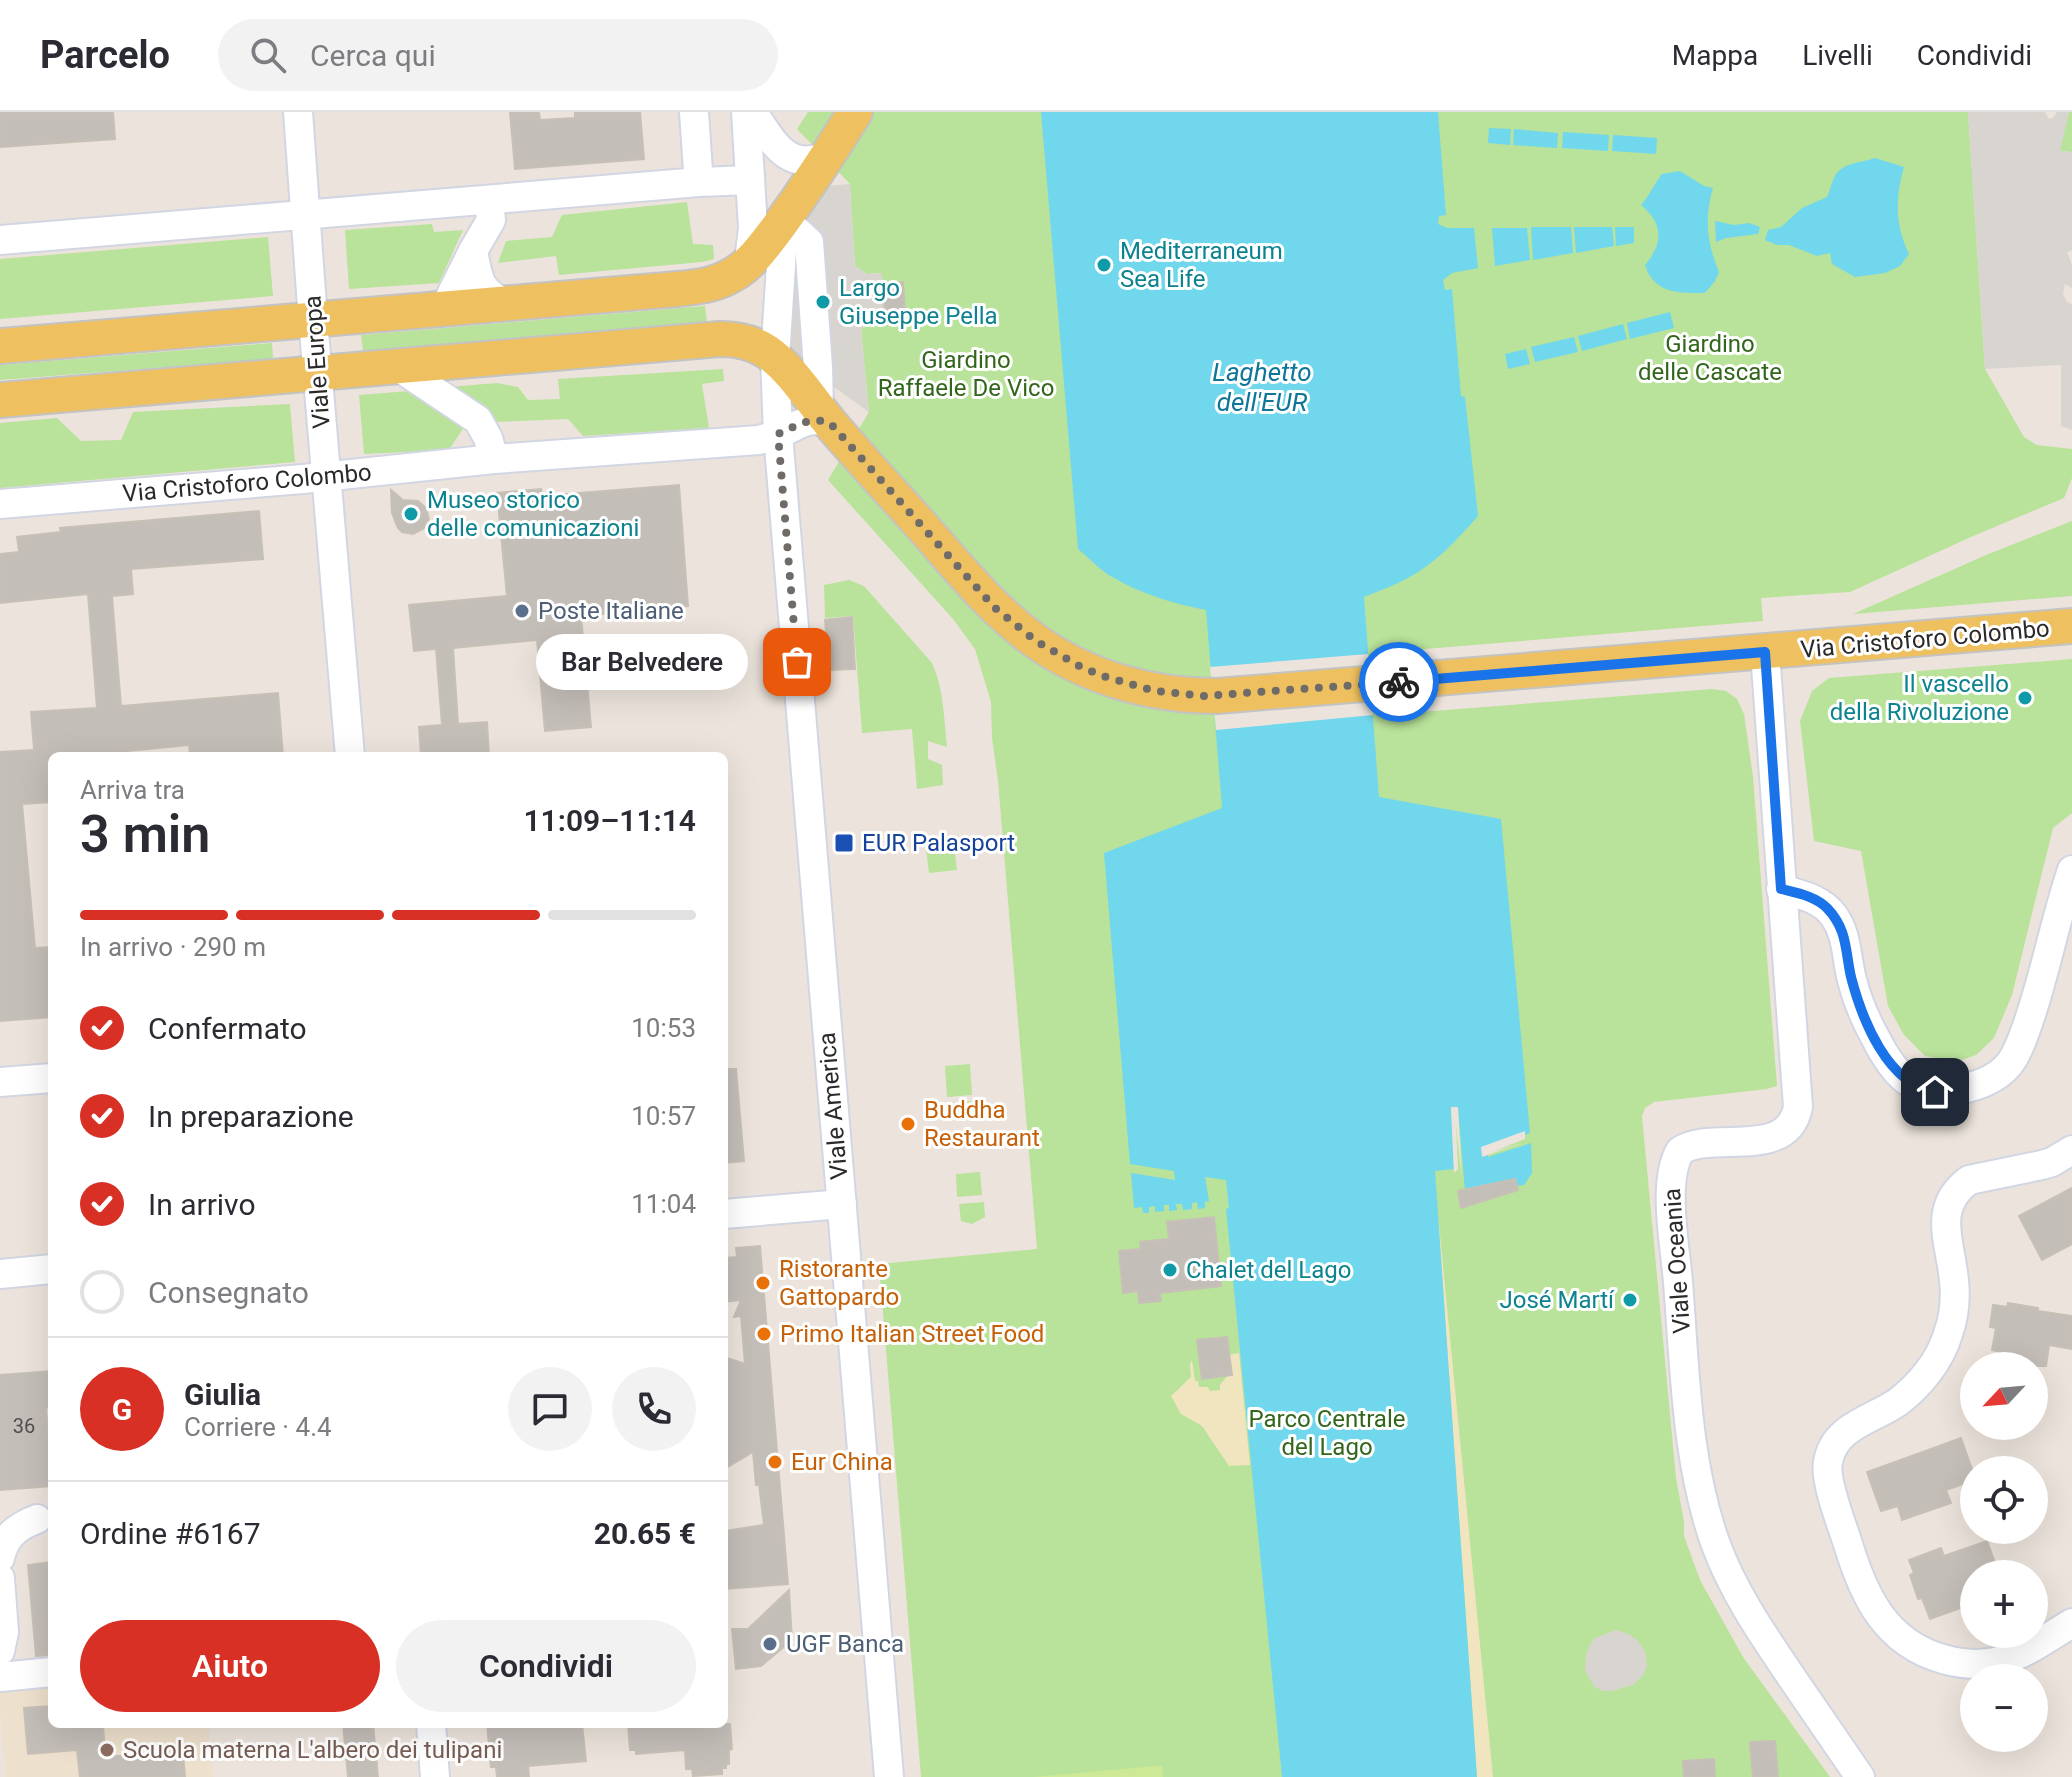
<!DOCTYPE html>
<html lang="it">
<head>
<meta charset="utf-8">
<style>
	body { margin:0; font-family:Roboto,sans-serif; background:#f2f2f3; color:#2b2b33; height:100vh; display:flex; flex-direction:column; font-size:30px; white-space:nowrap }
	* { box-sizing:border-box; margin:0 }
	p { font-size:26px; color:#7c7c81 }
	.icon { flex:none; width:44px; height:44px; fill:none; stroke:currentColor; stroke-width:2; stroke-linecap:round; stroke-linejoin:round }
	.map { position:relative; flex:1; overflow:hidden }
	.drawer { position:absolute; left:48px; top:640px; width:680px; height:976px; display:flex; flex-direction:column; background:#fff; border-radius:12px; box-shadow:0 8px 32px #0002 }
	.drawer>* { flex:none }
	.needle { width:52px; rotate:244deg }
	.buttons { position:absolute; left:1960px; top:1240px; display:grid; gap:16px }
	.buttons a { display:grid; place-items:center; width:88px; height:88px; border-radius:50%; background:#fff; box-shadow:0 8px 32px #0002; font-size:40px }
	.pin { position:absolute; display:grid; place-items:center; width:68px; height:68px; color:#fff; margin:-34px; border-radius:16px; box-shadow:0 4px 12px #0006 }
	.courier { position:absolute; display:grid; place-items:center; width:80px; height:80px; margin:-40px; border:6px solid #1a73e8; border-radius:50%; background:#fff; color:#222; box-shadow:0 2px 10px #0007 }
	.bubble { position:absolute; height:56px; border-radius:28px; background:#fff; box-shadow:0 8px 32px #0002; font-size:26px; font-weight:600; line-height:56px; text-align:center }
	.summary em { font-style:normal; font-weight:600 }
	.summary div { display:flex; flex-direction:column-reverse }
	.summary { display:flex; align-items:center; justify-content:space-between; height:136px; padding:0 32px }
	h1 { font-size:52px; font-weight:600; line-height:60px }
	.bar { display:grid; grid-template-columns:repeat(4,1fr); gap:12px 8px; align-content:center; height:96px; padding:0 32px }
	.bar i { height:10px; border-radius:6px; background:#e1e1e2 }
	.bar .active { background:#d93025 }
	.bar p { grid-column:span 4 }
	.line { display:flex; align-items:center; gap:20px; padding:0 32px; border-top:2px solid #e1e1e2 }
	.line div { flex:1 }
	.round { display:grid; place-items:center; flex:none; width:84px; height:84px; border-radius:42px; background:#f2f2f3 }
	ol { padding:0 32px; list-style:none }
	li { display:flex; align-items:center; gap:24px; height:88px }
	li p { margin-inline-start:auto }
	li .icon { padding:8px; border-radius:50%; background:#d93025; color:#fff; stroke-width:4 }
	li:last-child { color:#7c7c81 }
	li i { width:44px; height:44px; border:4px solid #e1e1e2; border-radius:50% }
	.button { display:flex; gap:16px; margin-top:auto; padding:16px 32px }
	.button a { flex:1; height:92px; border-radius:48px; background:#d93025; color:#fff; font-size:32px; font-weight:600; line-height:92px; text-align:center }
	.button a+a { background:#f2f2f3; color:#2b2b33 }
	header { display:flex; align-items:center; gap:48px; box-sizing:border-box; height:112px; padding:0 40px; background:#fff; border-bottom:2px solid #e1e1e2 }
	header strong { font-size:38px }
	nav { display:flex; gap:44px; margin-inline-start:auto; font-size:28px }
	.search { width:560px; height:72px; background:#f2f2f3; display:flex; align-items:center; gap:20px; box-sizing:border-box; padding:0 28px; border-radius:44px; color:#7c7c81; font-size:30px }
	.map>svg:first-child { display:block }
</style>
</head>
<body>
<header>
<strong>Parcelo</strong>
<div class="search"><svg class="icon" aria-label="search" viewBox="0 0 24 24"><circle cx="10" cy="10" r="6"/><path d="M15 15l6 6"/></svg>Cerca qui</div>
<nav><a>Mappa</a><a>Livelli</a><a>Condividi</a></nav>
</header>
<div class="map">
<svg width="2072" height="1665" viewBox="0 0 2072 1665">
	<rect width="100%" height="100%" fill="#ece4dc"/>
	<polygon fill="#ede0cc" points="52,1575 52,1612 208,1612 213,1665 6,1665 0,1603 0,1580"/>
	<g fill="#b9e29a">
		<polygon points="808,0 1968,0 1985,257 2024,325 2037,333 2072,337 2072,366 2064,386 1971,425 1850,480 1761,486 1763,509 1413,538 1420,600 1712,577 1726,579 1737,587 1744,602 1753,665 1777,974 1767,977 1654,990 1645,996 1642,1004 1676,1366 1684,1410 1684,1424 1700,1468 1743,1545 1830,1665 921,1665 879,1152 1037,1137 998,669 992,626 991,590 975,537 953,507 828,368 869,300 861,218 871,209 881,161 867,162 855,154 850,72 797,17"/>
		<polygon points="2069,0 2072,0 2072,40 2060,39 2062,25"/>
		<polygon points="687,90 693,132 713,133 714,147 702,150 559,163 556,144 498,151 506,129 552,125 562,103"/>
		<polygon points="432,112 434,120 463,118 439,171 349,177 345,118"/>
		<polygon points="268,125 273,184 0,207 0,147"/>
		<polygon points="705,194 707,210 363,239 361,223"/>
		<polygon points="272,231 273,247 0,268 0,253"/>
		<polygon points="723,257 724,269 702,272 709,316 583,324 568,307 496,310 448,275 497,271 518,275 528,288 560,287 558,267"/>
		<polygon points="410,279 466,312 449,338 364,342 359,283"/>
		<polygon points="290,292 295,350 0,376 0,311 57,306 81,329 121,328 133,300"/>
		<polygon points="2072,409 2072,484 1853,502 1986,443"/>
		<path d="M849,468L864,474L932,551C944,578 944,607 947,635L928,629V647L942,653L943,673L917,677L912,617L862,621L853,504L825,506L824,473Z"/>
		<polygon points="2072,547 2072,701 2053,716 2012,883 1994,926 1976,943 1956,950 1925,944 1904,923 1888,894 1861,739 1814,729 1800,609 1812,579 1829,566"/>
		<polygon points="940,726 947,728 954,734 957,758 929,761 926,736 932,730"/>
		<polygon points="970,952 972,983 947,985 945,954"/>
		<polygon points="973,989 975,1005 950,1007 949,991"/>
		<polygon points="980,1060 982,1083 957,1085 956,1062"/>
		<polygon points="984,1090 985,1105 972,1112 961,1109 959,1092"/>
	</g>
	<g fill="#f1e5c0">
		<polygon points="1438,1103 1493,1665 1477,1665"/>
		<polygon points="1239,1241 1250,1353 1229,1354 1202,1314 1181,1302 1171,1284 1191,1265 1190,1252 1192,1248 1195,1269 1198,1269 1199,1275 1208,1275 1210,1279 1220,1278 1220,1273 1228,1263 1227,1243"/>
	</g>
	<polygon fill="#cde995" points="1162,1654 1163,1665 1032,1665 1156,1654"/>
	<g fill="#d8d4cf">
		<polygon points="1968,0 2045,0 2049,7 2053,6 2057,0 2069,0 2060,39 2072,40 2072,138 2067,140 2072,153 2072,176 2065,172 2063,182 2067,190 2072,192 2072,318 2061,314 2061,253 1985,257"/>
		<polygon points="850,72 855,154 867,162 882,161 885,208 871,209 861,218 869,300 760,222 764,177 827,74"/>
		<polygon points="1616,1518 1631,1523 1637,1528 1645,1540 1647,1553 1644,1562 1633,1573 1611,1579 1602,1579 1594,1574 1585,1559 1586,1544 1589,1534 1595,1526"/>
	</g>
	<g fill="#71d7ed">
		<path d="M1041,0H1438L1446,103L1439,104L1438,112L1447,116H1474L1478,156L1452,161L1443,168L1445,178L1452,177L1461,284L1465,285L1478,404C1457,428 1435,452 1406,467C1393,474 1378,479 1364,485L1379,685L1501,707L1530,1021L1488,1036V1045L1531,1031L1532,1061L1524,1073L1465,1079L1458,997H1451L1454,1057L1435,1059L1477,1665H1282L1226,1097L1229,1096L1226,1068L1205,1065L1209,1089L1205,1090V1096L1198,1097L1197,1090L1192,1091V1097L1183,1098L1182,1092H1176L1177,1098L1169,1099V1093H1164V1099L1155,1100V1094L1149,1095V1101H1143L1142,1095L1134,1096L1131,1061L1175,1068L1174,1059L1130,1052L1104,741L1222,696L1206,498C1174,492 1142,482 1114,466C1101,459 1090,447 1078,437Z"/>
		<polygon points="1489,16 1511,17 1510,33 1488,31"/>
		<polygon points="1514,17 1558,21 1557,36 1513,33"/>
		<polygon points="1563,20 1609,23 1608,39 1562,36"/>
		<polygon points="1613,23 1657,26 1656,42 1612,39"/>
		<path d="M1875,46L1904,55C1895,85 1895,113 1909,142L1900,154L1885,161L1855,165L1832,152L1830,141L1817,144L1789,133H1777L1765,128L1768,118L1781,115L1802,96L1827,85C1830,79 1831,72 1834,66C1841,50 1861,51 1875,46Z"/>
		<path d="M1680,59L1704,74L1713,76C1704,106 1707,131 1719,160L1715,169L1705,181C1679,181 1654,182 1645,153C1664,131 1663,111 1641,93C1650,83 1654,72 1662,62Z"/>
		<polygon points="1715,109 1734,113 1749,111 1760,115 1758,122 1726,126 1716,130"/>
		<polygon points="1571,115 1573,141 1533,148 1531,115"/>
		<polygon points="1574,115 1612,115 1614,134 1576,141"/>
		<polygon points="1615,115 1634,115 1634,131 1616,134"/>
		<polygon points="1492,116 1527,116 1530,148 1495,154"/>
		<polygon points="1670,200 1674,216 1630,227 1627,211"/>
		<polygon points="1623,212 1627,227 1582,239 1578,224"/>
		<polygon points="1574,225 1578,240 1535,250 1531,235"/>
		<polygon points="1526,237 1530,252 1508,257 1505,242"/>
	</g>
	<g fill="#ece4dc">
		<polygon points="1368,542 1373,603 1216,618 1210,555"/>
		<polygon points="1451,995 1458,995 1462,1068 1456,1012 1458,1057 1454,1061"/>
		<polygon points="1525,1019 1525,1027 1492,1040 1525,1030 1482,1045 1481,1035"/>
	</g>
	<g fill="#c4beb9" stroke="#c7c0b6" stroke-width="2">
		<polygon points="0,0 113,0 115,27 0,35"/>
		<polygon points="510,0 539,0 540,8 575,6 575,0 640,0 644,47 515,57"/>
		<polygon points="903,170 905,202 885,203 883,171"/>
		<polygon points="679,373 688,494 581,504 591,615 545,619 537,528 453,536 458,612 487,610 489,644 421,644 419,615 442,613 436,537 414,539 409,493 507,484 497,381 541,377 542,384"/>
		<polygon points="391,378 403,388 418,389 426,396 429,408 423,417 413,422 402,420 398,416 392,401"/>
		<polygon points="259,399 263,447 131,457 133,482 112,484 121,594 278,581 283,644 190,644 189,633 76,644 52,644 52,690 22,692 35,836 52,835 52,905 0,909 0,640 34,638 31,600 97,596 88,482 0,491 0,442 19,440 17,425 61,420 60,416"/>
		<polygon points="852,505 855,557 829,558 825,508"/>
		<polygon points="724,957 736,957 744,1049 724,1051"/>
		<polygon points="1515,1067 1518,1078 1461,1096 1458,1079"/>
		<polygon points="2072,1076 2072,1132 2042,1148 2019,1104"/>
		<polygon points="1214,1105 1221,1174 1160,1181 1161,1189 1139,1191 1138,1179 1123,1181 1119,1139 1141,1137 1140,1130 1169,1127 1167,1110"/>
		<polygon points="760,1134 788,1472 724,1477 724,1419 764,1413 759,1373 756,1373 753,1340 724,1357 724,1245 745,1252 741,1204 734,1205 741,1188 724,1190 724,1146 737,1145 736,1136"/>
		<polygon points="2008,1191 2038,1196 2038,1199 2072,1204 2072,1237 2049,1233 2046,1254 2006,1254 2008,1242 1992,1238 1996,1216 1990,1215 1993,1193 2007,1195"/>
		<polygon points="1227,1225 1232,1263 1202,1267 1197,1228"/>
		<polygon points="52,1259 52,1295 46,1296 49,1332 52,1332 52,1374 0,1378 0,1263"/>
		<polygon points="1961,1326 1974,1363 1974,1368 1946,1378 1951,1391 1902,1408 1898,1394 1881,1399 1867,1360"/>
		<polygon points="1987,1429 1999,1462 1974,1462 1974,1491 1930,1507 1922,1486 1918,1487 1910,1463 1914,1461 1909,1448 1941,1436 1944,1444"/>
		<polygon points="52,1450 52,1543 36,1544 28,1453"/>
		<polygon points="789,1478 792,1528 761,1554 736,1557 732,1517 748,1517"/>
		<polygon points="52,1594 52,1612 103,1612 105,1645 157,1641 157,1634 182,1632 185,1665 80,1665 77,1638 28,1642 24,1596"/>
		<polygon points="343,1612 373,1612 378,1665 348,1665"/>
		<polygon points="487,1612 582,1612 586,1649 528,1654 529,1665 497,1665 496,1655 491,1655"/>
		<polygon points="628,1612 730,1612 732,1637 729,1638 729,1652 726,1652 726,1656 722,1656 722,1662 693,1664 692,1657 686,1657 685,1638 636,1642 636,1638 630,1638"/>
		<polygon points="1775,1629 1778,1665 1753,1665 1750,1630"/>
		<polygon points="1714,1647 1715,1665 1684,1665 1683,1649"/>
	</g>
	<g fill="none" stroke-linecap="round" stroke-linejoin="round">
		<defs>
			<g id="minor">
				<polyline points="298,0 313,208 350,644"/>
				<polyline points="694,0 698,59"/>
				<polyline points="746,0 753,116 749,149"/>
				<path d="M753,0C772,29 788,62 828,43"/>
				<polyline points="784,107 775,246 778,322 889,1665"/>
				<polyline points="784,107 809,130 818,255 819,297"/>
				<polyline points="0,128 699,70 750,68"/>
				<polyline points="473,139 491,108 489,88"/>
				<path d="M444,197L473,139C479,169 478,177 506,192"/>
				<polyline points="400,256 478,308 488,326 494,347"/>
				<path d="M0,392L303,367L494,347L759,328C765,326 772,325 778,322C799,314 807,303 830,311"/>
				<path d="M1765,540L1798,995C1787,1050 1713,1017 1680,1039C1662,1070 1675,1133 1678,1170C1685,1258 1686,1350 1716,1433C1733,1479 1761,1520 1788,1560C1812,1595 1836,1630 1860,1665"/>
				<path d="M1781,777C1801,783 1821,786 1834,804C1848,824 1846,846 1852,868C1857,888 1865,907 1875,925C1893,961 1913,987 1959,978C1981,973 2003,965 2014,945C2022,931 2027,915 2032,899C2047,853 2056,805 2072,758"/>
				<polyline points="0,970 52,966"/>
				<path d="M2072,1038L2052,1050L2042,1053L1969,1068C1931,1096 1951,1131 1954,1169C1956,1187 1954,1205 1948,1222C1940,1249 1920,1273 1898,1290C1872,1308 1834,1314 1828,1350C1824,1368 1842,1413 1848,1432C1864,1485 1886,1531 1943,1547C1964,1553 1983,1554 2003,1548C2028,1541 2050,1524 2072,1511"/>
				<polyline points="724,1102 842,1092"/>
				<polyline points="0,1162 52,1157"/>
				<path d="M0,1446C5,1424 16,1415 37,1407"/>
				<polyline points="0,1466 4,1520 0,1539"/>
				<polyline points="0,1565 52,1560"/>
				<polyline points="431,1612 435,1665"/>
			</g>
			<g id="major">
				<path d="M0,234L678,177C697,175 716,173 732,163C751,153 766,131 779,114C806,77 831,39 855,0"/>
				<path d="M0,288L720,227C736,227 752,230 766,239C792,257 810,287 830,311C862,349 895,384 927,420C961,459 992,497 1034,528C1087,566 1152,584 1217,584L2072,514"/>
			</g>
		</defs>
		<use href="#minor" stroke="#d2d6e3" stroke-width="32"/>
		<use href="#major" stroke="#c3c3c3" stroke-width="38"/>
		<use href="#minor" stroke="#fff" stroke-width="28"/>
		<use href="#major" stroke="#eec05f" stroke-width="34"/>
	</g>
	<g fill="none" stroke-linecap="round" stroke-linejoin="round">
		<path stroke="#6e6b68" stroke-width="8" stroke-dasharray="0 14.4" d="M797,550L778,322C796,314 810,304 830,311L995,496L1036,529L1081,555L1103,564L1155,579L1203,584L1399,570"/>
		<path stroke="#1a73e8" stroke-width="10" d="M1399,570L1765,540L1781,777C1797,781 1815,784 1827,796C1848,818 1845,839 1851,865C1862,907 1887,972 1935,980"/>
	</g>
	<g fill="#0f9aa8" stroke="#fff" stroke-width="3">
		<circle cx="1104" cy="153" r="8"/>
		<circle cx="823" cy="190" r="8"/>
		<circle cx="411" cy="402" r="8"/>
		<circle cx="2025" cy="586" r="8"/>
		<circle cx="1170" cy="1158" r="8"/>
		<circle cx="1630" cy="1188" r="8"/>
	</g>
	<g fill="#5c6f8a" stroke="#fff" stroke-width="3">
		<circle cx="522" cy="499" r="8"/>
		<circle cx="770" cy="1532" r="8"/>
	</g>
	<rect fill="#1a4fb4" stroke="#fff" stroke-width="3" x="834" y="721" width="20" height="20" rx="4"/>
	<g fill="#e8710a" stroke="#fff" stroke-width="3">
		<circle cx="908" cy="1012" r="8"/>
		<circle cx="763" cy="1171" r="8"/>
		<circle cx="764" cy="1222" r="8"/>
		<circle cx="775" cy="1350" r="8"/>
	</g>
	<circle fill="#8d6e63" stroke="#fff" stroke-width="3" cx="107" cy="1638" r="8"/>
	<g text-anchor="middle" stroke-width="6" stroke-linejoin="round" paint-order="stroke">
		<g font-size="20" fill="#504f4e">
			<text x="24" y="1321">36</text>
		</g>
		<g font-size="24" fill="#0d838f" stroke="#fff" text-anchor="start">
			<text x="1120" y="147">Mediterraneum<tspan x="1120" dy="28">Sea Life</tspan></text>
			<text x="839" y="184">Largo<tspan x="839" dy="28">Giuseppe Pella</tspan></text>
			<text x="427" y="396">Museo storico<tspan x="427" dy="28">delle comunicazioni</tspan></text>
			<text x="2009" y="580" text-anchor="end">Il vascello<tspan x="2009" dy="28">della Rivoluzione</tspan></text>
			<text x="1186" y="1166">Chalet del Lago</text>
			<text x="1614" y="1196" text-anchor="end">José Martí</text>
		</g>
		<g font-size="24" fill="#32661b" stroke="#fff">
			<text x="1710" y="240">Giardino<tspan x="1710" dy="28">delle Cascate</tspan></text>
			<text x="966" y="256">Giardino<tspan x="966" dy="28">Raffaele De Vico</tspan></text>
			<text x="1327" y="1315">Parco Centrale<tspan x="1327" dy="28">del Lago</tspan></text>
		</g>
		<g font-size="24" fill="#2a2a2a" stroke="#fff">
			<text transform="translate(317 250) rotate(-94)" y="8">Viale Europa</text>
			<text transform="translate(247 371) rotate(-5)" y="8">Via Cristoforo Colombo</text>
			<text transform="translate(1925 527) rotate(-5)" y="8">Via Cristoforo Colombo</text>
			<text transform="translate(833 994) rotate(-95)" y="8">Viale America</text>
			<text transform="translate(1677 1149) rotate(-94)" y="8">Viale Oceania</text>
		</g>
		<g font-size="24" fill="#4e5e75" stroke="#fff" text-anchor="start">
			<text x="538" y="507">Poste Italiane</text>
			<text x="786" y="1540">UGF Banca</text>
		</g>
		<g font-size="24" fill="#164399" stroke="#fff" text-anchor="start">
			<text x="862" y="739">EUR Palasport</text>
		</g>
		<g font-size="24" fill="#c56008" stroke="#fff" text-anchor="start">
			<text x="924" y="1006">Buddha<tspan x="924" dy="28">Restaurant</tspan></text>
			<text x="779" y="1165">Ristorante<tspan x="779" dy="28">Gattopardo</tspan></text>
			<text x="780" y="1230">Primo Italian Street Food</text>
			<text x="791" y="1358">Eur China</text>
		</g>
		<g font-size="24" fill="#785e54" stroke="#fff" text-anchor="start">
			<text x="123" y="1646">Scuola materna L'albero dei tulipani</text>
		</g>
		<g font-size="26" font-style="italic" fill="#0f7699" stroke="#fff">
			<text x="1262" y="269">Laghetto<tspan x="1262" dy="30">dell'EUR</tspan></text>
		</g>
	</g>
</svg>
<div class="buttons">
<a><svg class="needle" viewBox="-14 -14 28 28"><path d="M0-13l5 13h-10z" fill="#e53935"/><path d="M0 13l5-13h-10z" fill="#7c7c81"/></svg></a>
<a><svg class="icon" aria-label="locate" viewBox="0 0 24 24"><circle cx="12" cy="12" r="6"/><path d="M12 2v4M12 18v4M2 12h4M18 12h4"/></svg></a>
<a>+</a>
<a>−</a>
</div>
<div class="pin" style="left:797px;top:550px;background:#ea580c"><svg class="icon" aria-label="bag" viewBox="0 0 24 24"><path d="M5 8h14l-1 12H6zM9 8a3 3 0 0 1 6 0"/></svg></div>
<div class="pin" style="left:1935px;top:980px;background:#1f2937"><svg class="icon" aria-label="home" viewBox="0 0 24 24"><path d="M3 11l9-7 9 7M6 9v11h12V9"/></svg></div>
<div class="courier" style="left:1399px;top:570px"><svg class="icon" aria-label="bike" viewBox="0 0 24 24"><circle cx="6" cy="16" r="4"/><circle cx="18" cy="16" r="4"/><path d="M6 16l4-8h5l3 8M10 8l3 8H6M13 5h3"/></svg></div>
<div class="bubble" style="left:536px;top:522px;width:212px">Bar Belvedere</div>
<section class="drawer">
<div class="summary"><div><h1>3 min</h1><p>Arriva tra</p></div><em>11:09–11:14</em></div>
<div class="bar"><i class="active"></i><i class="active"></i><i class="active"></i><i></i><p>In arrivo · 290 m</p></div>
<ol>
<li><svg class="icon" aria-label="check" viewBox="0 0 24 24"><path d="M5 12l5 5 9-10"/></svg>Confermato<p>10:53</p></li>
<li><svg class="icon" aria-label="check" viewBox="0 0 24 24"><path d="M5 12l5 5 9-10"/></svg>In preparazione<p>10:57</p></li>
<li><svg class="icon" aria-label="check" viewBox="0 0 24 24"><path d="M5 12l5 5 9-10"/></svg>In arrivo<p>11:04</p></li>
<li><i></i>Consegnato</li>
</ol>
<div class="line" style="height:144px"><b class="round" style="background:#d93025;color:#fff">G</b><div><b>Giulia</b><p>Corriere · 4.4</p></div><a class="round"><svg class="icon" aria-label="chat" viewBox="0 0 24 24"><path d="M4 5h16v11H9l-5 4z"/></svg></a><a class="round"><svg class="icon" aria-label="phone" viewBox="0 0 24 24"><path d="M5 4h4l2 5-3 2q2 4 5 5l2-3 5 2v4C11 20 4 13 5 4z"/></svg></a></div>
<div class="line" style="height:104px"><div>Ordine #6167</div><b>20.65 €</b></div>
<div class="button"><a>Aiuto</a><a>Condividi</a></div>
</section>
</div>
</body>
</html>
